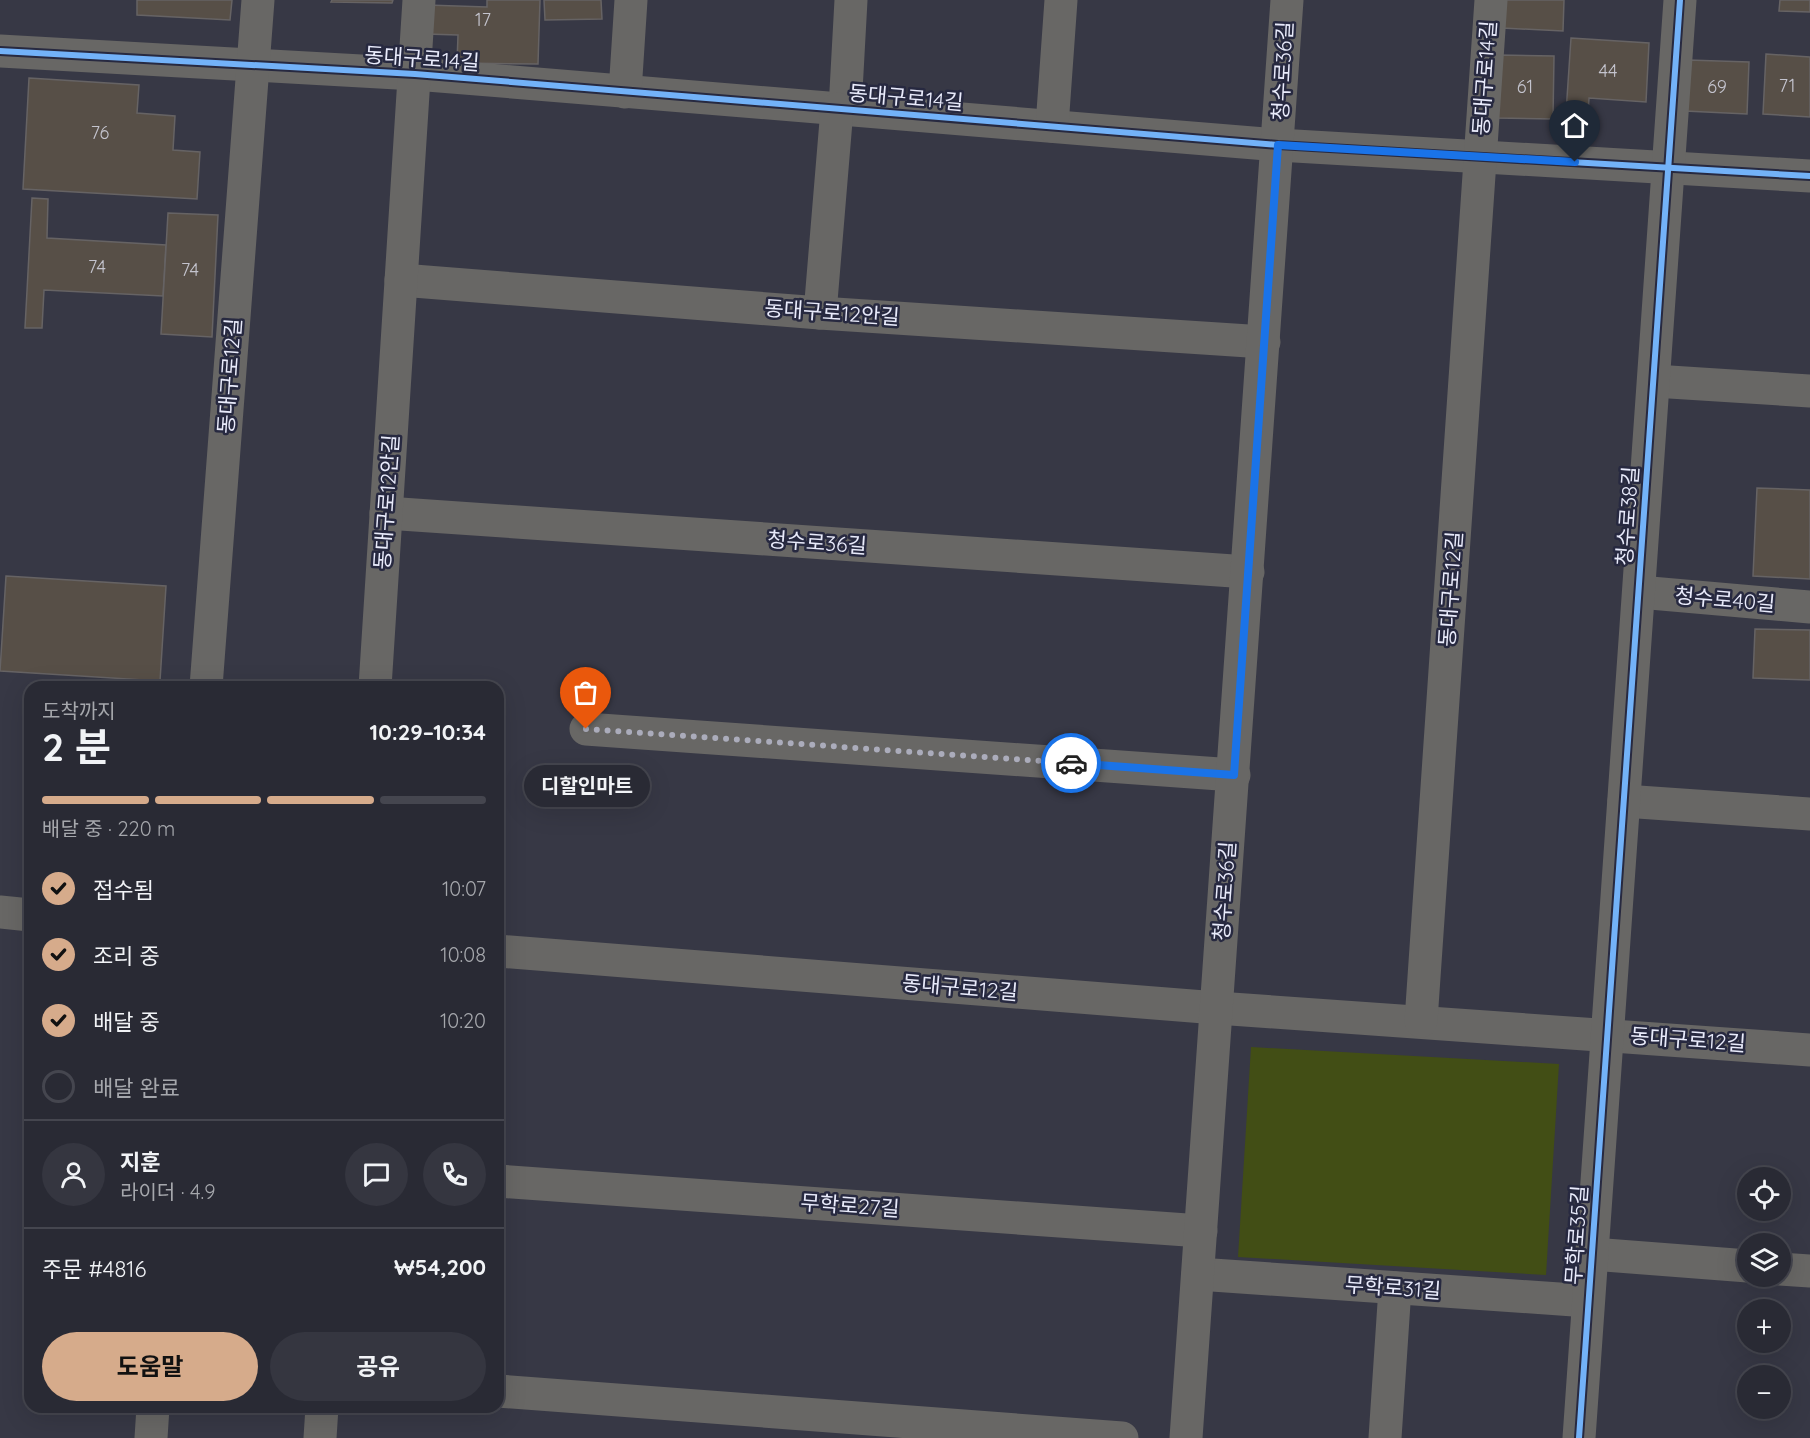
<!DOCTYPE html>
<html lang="ko">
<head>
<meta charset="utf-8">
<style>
	body { margin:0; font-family:Quicksand,"Noto Sans KR",sans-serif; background:#353640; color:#f1f3f6; height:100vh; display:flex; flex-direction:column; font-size:22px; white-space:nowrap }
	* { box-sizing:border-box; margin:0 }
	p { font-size:20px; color:#a5a7ac }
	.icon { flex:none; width:33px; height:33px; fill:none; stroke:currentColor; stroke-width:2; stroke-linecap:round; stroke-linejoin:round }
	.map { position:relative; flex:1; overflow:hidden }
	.side { position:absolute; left:24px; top:681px; width:480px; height:732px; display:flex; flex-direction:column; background:#292a34; border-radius:18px; box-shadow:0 6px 24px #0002,0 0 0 2px #45464f }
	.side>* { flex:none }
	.fabs { position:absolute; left:1737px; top:1167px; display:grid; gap:12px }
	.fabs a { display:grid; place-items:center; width:54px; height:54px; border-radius:50%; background:#292a34; box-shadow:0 6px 24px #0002,0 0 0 2px #45464f; font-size:30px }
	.pin { position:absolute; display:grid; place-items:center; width:51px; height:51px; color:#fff; margin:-62px -26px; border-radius:50% 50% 50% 0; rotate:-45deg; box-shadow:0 0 6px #0007 }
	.pin .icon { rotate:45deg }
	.courier { position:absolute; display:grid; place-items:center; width:60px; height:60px; margin:-30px; border:4px solid #1a73e8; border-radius:50%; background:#fff; color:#222; box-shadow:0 2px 8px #0007 }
	.bubble { position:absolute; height:42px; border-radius:21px; background:#292a34; box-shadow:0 6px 24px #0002,0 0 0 2px #45464f; font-size:20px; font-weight:700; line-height:42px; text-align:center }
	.headline em { font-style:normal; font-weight:700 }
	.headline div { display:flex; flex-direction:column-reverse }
	.headline { display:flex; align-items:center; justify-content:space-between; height:102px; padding:0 18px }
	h1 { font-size:39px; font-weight:700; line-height:45px }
	.bar { display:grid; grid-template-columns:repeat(4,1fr); gap:9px 6px; align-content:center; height:72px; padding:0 18px }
	.bar i { height:8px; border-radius:4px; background:#45464f }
	.bar .current { background:#d6ab8b }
	.bar p { grid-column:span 4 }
	.line { display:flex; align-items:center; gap:15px; padding:0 18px; border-top:2px solid #45464f }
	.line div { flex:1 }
	.round { display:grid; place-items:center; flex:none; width:63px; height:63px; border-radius:32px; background:#353640 }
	ol { padding:0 18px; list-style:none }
	li { display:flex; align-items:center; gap:18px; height:66px }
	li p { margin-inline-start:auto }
	li .icon { padding:6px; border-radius:50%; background:#d6ab8b; color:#111; stroke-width:4 }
	li:last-child { color:#a5a7ac }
	li i { width:33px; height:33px; border:3px solid #45464f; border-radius:50% }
	.action { display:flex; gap:12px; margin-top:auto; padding:12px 18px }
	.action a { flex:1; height:69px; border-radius:36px; background:#d6ab8b; color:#111; font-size:24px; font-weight:700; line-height:69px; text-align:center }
	.action a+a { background:#353640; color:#f1f3f6 }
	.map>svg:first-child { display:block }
</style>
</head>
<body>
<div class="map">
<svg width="1810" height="1438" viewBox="0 0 1810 1438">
	<rect width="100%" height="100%" fill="#373845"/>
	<polygon fill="#424e15" points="1251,1047 1559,1064 1546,1275 1238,1257"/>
	<g fill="#574f47" stroke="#666364" stroke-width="1.5">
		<polygon points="137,0 232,0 230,20 137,15"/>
		<polygon points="332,0 393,0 392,3 331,2"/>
		<polygon points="487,0 540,0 538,64 457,63 458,35 426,34 427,5 487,7"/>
		<polygon points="544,0 601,0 602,19 545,20"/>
		<polygon points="1503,0 1564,0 1563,31 1502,28"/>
		<polygon points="1780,0 1810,0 1810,12 1779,11"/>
		<polygon points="1571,38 1649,43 1646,102 1589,98 1588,115 1566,113"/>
		<polygon points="1766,54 1810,57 1810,117 1763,114"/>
		<polygon points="1498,55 1554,56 1553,119 1496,118"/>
		<polygon points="1688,60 1749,62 1747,114 1685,111"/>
		<polygon points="29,78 139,85 137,113 175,116 173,150 200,152 197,199 23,189"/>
		<polygon points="32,198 48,199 47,238 166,245 163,296 44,290 42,328 25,328"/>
		<polygon points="168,213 218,215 212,337 161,334"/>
		<polygon points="1757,488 1810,490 1810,579 1753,576"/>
		<polygon points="6,576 166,586 160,681 0,671"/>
		<polygon points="1755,629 1810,630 1810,680 1753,678"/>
	</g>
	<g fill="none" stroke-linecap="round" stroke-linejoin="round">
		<g stroke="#686765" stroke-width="33">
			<polyline points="0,51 415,74 1278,145 1810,176"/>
			<polyline points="625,92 631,0"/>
			<polyline points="845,109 851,0"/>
			<polyline points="1052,126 1061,0"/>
			<polyline points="401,280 820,313 1264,342"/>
			<polyline points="820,313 837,109"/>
			<polyline points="1654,381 1810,391"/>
			<polyline points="386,513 1248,572"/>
			<polyline points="1639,592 1810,607"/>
			<polyline points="206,687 258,0"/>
			<polyline points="375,687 419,0"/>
			<polyline points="586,729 1234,775"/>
			<polyline points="1624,801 1810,814"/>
			<polyline points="0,912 30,915"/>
			<polyline points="498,951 1217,1008 1810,1050"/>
			<polyline points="1421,1021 1491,0"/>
			<polyline points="498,1181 1201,1231"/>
			<polyline points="1592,1254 1748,1266"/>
			<polyline points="1780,1269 1810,1271"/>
			<polyline points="1198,1274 1588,1301"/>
			<polyline points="498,1391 1122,1438"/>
			<polyline points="151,1438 153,1407"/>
			<polyline points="320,1438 322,1407"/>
			<polyline points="1186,1438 1287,0"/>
			<polyline points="1385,1438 1395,1288"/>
			<polyline points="1579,1438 1680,0"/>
		</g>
		<defs>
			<g id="cycleway">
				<polyline points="0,51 415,74 1278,145 1810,176"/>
				<polyline points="1579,1438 1680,0"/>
			</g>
		</defs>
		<use href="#cycleway" stroke="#272940" stroke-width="10"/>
		<use href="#cycleway" stroke="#73b2f8" stroke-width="6"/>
	</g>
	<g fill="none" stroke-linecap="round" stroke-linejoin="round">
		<polyline stroke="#abacbb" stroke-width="6" stroke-dasharray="0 10.8" points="586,729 1071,763"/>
		<polyline stroke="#1a73e8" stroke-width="8" points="1071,763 1234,775 1278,145 1575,162"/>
	</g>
	<g text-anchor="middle" stroke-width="5" stroke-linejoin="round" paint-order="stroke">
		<g font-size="18" fill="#c4c4ce">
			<text x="483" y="26">17</text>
			<text x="1608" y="77">44</text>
			<text x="1787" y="92">71</text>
			<text x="1525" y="93">61</text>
			<text x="1717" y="93">69</text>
			<text x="100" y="139">76</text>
			<text x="97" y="273">74</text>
			<text x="190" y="276">74</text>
		</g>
		<g font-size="21" fill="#e9ebfb" stroke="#272940">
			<text transform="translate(422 59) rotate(4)" y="7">동대구로14길</text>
			<text transform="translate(1283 71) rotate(-87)" y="7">청수로36길</text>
			<text transform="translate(1485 78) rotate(-86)" y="7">동대구로14길</text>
			<text transform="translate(906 98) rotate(5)" y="7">동대구로14길</text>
			<text transform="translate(832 313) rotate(4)" y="7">동대구로12안길</text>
			<text transform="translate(230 376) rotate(-86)" y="7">동대구로12길</text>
			<text transform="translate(387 502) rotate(-86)" y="7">동대구로12안길</text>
			<text transform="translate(1628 516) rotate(-86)" y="7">청수로38길</text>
			<text transform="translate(817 543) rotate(4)" y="7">청수로36길</text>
			<text transform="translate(1451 589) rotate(-86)" y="7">동대구로12길</text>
			<text transform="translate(1725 600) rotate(5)" y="7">청수로40길</text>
			<text transform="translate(1225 891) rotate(-86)" y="7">청수로36길</text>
			<text transform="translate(960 988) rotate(5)" y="7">동대구로12길</text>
			<text transform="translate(1688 1040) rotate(4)" y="7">동대구로12길</text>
			<text transform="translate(850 1206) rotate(4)" y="7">무학로27길</text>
			<text transform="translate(1577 1235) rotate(-86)" y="7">무학로35길</text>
			<text transform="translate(1393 1288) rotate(4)" y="7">무학로31길</text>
		</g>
	</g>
</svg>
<div class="fabs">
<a><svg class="icon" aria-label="locate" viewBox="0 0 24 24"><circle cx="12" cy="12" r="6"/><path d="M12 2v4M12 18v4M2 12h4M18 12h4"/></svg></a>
<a><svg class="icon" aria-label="layers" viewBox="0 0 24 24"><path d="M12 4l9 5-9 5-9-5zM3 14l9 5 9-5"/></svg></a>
<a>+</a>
<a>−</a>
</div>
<div class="pin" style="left:586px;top:729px;background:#ea580c"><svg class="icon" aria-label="bag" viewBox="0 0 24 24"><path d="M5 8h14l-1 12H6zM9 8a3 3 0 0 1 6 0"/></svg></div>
<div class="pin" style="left:1575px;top:162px;background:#1f2937"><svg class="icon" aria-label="home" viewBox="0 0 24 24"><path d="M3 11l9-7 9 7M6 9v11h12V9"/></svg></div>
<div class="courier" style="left:1071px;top:763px"><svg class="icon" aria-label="car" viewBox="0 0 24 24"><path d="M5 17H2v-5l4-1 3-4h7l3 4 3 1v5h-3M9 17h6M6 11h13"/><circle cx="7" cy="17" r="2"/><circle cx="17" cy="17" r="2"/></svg></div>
<div class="bubble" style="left:524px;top:765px;width:126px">디할인마트</div>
<section class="side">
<div class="headline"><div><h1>2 분</h1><p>도착까지</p></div><em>10:29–10:34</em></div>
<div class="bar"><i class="current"></i><i class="current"></i><i class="current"></i><i></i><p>배달 중 · 220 m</p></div>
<ol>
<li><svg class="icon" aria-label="check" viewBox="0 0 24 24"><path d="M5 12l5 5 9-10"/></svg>접수됨<p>10:07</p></li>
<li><svg class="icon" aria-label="check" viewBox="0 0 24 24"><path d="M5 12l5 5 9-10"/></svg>조리 중<p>10:08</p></li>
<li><svg class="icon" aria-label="check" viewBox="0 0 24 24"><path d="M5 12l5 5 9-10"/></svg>배달 중<p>10:20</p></li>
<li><i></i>배달 완료</li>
</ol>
<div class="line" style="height:108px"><a class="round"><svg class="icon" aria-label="person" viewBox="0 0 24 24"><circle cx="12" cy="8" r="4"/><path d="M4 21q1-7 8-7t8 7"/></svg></a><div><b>지훈</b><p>라이더 · 4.9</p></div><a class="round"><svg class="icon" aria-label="chat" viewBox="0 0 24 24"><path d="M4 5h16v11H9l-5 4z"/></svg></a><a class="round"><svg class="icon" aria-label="phone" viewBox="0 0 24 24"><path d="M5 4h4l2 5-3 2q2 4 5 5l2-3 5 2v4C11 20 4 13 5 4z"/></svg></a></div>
<div class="line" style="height:78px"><div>주문 #4816</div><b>₩54,200</b></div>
<div class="action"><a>도움말</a><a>공유</a></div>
</section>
</div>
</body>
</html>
